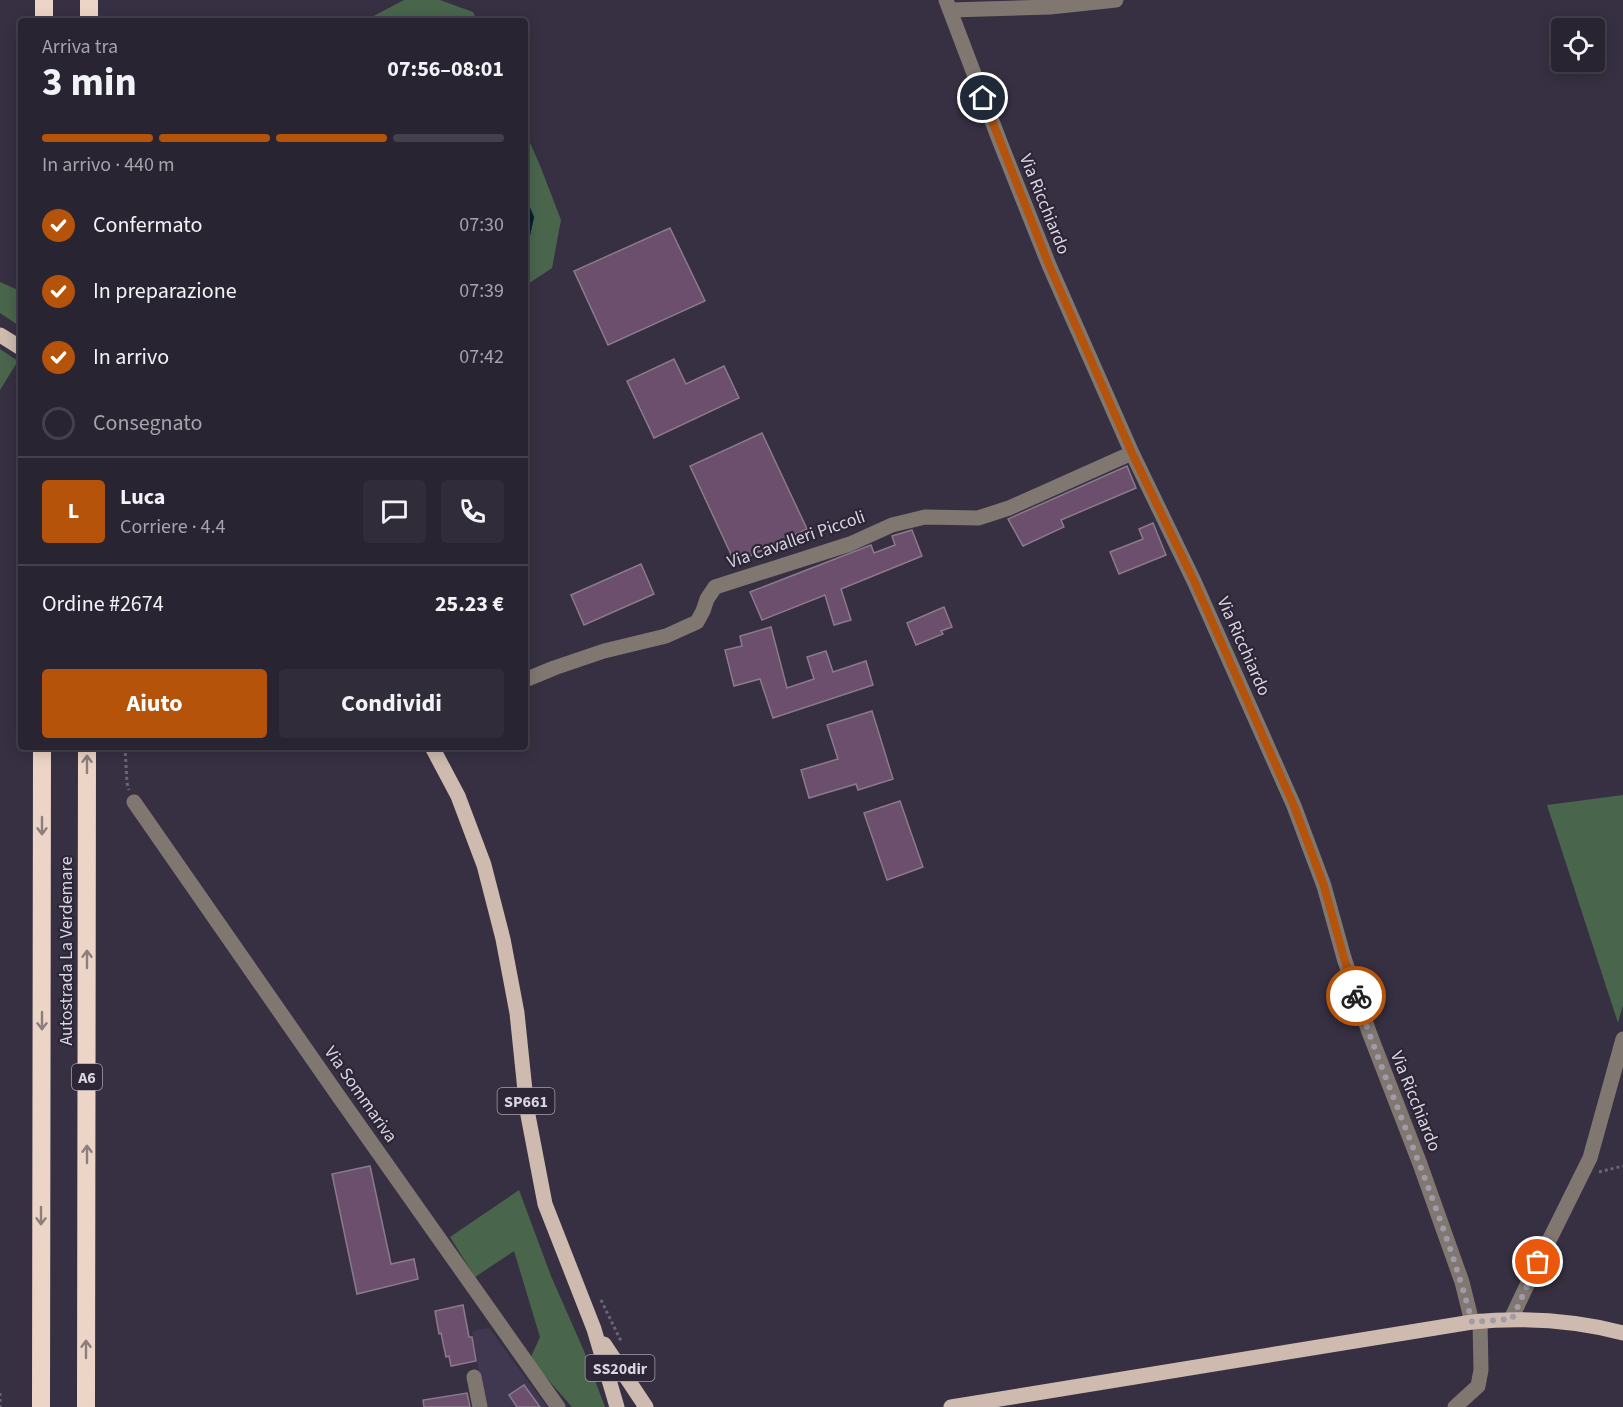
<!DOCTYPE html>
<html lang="it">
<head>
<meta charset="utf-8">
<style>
	body { margin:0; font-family:"Source Sans 3",sans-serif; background:#302c3a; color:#f1f3f6; height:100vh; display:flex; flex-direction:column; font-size:22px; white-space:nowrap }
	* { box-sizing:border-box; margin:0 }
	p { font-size:20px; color:#a5a4ac }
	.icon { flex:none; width:33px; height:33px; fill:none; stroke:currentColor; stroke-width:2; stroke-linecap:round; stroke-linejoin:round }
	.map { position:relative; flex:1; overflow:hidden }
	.drawer { position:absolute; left:18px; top:18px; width:510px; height:732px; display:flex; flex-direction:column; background:#282432; border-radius:6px; box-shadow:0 3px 15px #0003,0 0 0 2px #44414d }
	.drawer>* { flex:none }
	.buttons { position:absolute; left:1551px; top:18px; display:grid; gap:12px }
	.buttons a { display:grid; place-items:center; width:54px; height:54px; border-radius:6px; background:#282432; box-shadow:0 3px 15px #0003,0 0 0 2px #44414d; font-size:30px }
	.pin { position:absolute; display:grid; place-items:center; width:51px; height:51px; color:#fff; margin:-26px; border:3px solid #fff; border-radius:50%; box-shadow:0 2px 6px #0007 }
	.courier { position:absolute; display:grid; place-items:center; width:60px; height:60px; margin:-30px; border:4px solid #b45309; border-radius:50%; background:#fff; color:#222; box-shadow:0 2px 8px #0007 }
	.summary em { font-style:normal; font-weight:700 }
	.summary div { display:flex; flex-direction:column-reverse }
	.summary { display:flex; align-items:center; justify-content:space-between; height:102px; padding:0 24px }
	h1 { font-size:39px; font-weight:700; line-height:45px }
	.bar { display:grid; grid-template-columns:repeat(4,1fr); gap:9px 6px; align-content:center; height:72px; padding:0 24px }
	.bar i { height:8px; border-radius:4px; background:#44414d }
	.bar .current { background:#b45309 }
	.bar p { grid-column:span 4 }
	.line { display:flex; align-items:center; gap:15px; padding:0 24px; border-top:2px solid #44414d }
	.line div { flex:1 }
	.round { display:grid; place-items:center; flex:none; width:63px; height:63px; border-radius:6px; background:#302c3a }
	ol { padding:0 24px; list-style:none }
	li { display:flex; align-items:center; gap:18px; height:66px }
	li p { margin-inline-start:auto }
	li .icon { padding:6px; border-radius:50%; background:#b45309; color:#fff; stroke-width:4 }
	li:last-child { color:#a5a4ac }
	li i { width:33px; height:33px; border:3px solid #44414d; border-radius:50% }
	.primary-button { display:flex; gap:12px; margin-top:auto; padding:12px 24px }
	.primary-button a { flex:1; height:69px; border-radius:6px; background:#b45309; color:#fff; font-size:24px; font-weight:700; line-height:69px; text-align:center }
	.primary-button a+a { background:#302c3a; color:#f1f3f6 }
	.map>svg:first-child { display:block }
</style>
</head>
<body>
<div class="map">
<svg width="1623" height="1407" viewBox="0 0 1623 1407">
	<rect width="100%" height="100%" fill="#363042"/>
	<polygon fill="#403850" points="489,1328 547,1407 485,1407 472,1331"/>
	<g fill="#49654c">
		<polygon points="404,0 440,0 473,12 477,21 364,21"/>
		<polygon points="525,131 541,168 561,220 552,268 525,286 525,243 529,240 534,217 525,196"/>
		<polygon points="0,282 18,290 18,325 0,313"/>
		<polygon points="0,349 18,361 0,390"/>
		<polygon points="1623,795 1623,1005 1618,1023 1547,805"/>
		<polygon points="519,1190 551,1276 584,1351 605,1407 572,1407 530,1359 540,1337 514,1251 475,1277 450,1237"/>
	</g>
	<polygon fill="#041f33" points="525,196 534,217 529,240 525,243"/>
	<g fill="#6c4e6d" stroke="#8b7a8c" stroke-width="1.5">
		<polygon points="670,228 705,301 608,345 574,271"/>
		<polygon points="674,359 686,384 724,366 739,398 654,438 627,381"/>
		<polygon points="762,433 807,529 735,563 690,466"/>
		<polygon points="1127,466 1136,488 1061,520 1064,527 1023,546 1008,519"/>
		<polygon points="1153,523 1166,555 1119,574 1110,552 1143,539 1139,529"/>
		<polygon points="912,530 922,556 841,589 851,620 834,625 825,595 762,620 750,592 871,545 874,553 895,545 892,536"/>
		<polygon points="641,564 654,594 584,625 571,595"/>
		<polygon points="944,607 952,627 941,631 943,634 916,645 907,623"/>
		<polygon points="771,627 787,688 814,679 807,657 826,651 833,672 866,661 873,685 773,718 760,679 734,686 725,650 742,646 740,636"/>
		<polygon points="872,711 893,779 858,790 856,784 809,798 801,770 838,759 827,725"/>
		<polygon points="900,801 923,867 887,880 864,813"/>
		<polygon points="370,1166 391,1264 414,1259 418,1279 357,1294 332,1174"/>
		<polygon points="463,1305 469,1337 472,1337 476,1361 451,1366 449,1356 446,1357 441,1333 439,1334 435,1311"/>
		<polygon points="524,1385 540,1407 517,1407 509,1395"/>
		<polygon points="467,1393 470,1407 424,1407 423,1400"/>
	</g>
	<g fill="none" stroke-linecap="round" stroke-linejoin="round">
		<g stroke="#6b6575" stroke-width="3" stroke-dasharray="3 3" stroke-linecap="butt">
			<polyline points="125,747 127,783 129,790"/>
			<polyline points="1599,1172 1623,1166"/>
			<polyline points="601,1300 621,1341"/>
			<polyline points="0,1393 0,1407"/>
		</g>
		<g stroke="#817771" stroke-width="15">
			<polyline points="946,0 1000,142 1049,265 1132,453 1194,581 1294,806 1324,886 1344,958 1369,1032 1420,1164 1462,1282 1472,1322"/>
			<polyline points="950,10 1050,7 1116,0"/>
			<polyline points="525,680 554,668 604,651 666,636 697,622 703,611 707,599 715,587 850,544 892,525 925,517 978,518 1009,508 1132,453"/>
			<polyline points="134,802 337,1094 558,1407"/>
			<polyline points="1511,1319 1528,1283 1590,1158 1623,1039"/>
			<polyline points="474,1377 480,1407"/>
			<polyline points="1455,1407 1478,1386 1481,1370 1480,1321"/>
		</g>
		<g stroke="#cebaae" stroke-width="15">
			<polyline points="0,335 21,348"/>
			<polyline points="432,747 458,796 484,865 503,939 517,1013 527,1110 545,1204 594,1329 617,1407"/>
			<polyline points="604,1344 646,1407"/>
			<path d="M951,1407L1472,1322C1524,1317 1573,1320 1623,1333"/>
		</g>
		<g stroke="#ecd5c6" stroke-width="18">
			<polyline points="44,21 44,0"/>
			<polyline points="89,21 89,0"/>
			<polyline points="41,1407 42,747"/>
			<polyline points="86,1407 87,747"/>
		</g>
	</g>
	<defs><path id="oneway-shaft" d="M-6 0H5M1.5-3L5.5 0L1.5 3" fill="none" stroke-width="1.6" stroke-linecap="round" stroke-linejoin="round" transform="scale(1.5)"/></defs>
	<g stroke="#8c7e7e">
		<use href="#oneway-shaft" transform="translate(87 764) rotate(-90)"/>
		<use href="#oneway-shaft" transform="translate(42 826) rotate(90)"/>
		<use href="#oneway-shaft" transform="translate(87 959) rotate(-90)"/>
		<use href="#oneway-shaft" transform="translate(42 1021) rotate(90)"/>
		<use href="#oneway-shaft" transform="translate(87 1154) rotate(-90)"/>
		<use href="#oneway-shaft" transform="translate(41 1216) rotate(90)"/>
		<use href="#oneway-shaft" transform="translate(86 1349) rotate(-90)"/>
	</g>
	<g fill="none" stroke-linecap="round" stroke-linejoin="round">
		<path stroke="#a09ba9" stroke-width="6" stroke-dasharray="0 10.8" d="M1356,996C1393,1105 1443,1210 1472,1322L1512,1319L1538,1262"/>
		<polyline stroke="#b45309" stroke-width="8" points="983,98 1049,265 1132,453 1194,581 1294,806 1324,886 1344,958 1356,996"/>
	</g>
	<g text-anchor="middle" stroke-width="4.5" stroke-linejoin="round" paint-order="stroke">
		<g fill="#2c2637" stroke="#a5a0ae" stroke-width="1.5">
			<rect x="72" y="1064" width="30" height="26" rx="4.5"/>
			<rect x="497.5" y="1088" width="57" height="26" rx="4.5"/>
			<rect x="585.5" y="1355" width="69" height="26" rx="4.5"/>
		</g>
		<g font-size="16" font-weight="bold" fill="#d9d5e1">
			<text x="87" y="1083">A6</text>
			<text x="526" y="1107">SP661</text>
			<text x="620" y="1374">SS20dir</text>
		</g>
		<g font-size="18" fill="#d9d5e1" stroke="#2c2637">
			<text transform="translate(1045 204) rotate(68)" y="6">Via Ricchiardo</text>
			<text transform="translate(796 539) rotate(-19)" y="6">Via Cavalleri Piccoli</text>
			<text transform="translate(1244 646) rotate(66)" y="6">Via Ricchiardo</text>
			<text transform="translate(66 951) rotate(-90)" y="6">Autostrada La Verdemare</text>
			<text transform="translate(361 1094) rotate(55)" y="6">Via Sommariva</text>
			<text transform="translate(1416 1101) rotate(68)" y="6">Via Ricchiardo</text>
		</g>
	</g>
</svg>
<div class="buttons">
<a><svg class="icon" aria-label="locate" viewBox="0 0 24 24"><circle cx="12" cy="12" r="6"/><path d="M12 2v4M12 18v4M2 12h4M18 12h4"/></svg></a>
</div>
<div class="pin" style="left:1538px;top:1262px;background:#ea580c"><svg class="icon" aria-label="bag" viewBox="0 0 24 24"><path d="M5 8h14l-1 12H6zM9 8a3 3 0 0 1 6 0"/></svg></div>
<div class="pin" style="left:983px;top:98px;background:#1f2937"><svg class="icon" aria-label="home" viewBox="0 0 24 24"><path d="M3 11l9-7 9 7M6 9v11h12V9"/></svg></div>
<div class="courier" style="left:1356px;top:996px"><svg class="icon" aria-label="bike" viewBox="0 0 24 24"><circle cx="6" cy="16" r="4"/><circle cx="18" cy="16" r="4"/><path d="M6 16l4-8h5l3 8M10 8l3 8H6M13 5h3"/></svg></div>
<section class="drawer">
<div class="summary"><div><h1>3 min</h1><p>Arriva tra</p></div><em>07:56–08:01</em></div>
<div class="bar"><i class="current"></i><i class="current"></i><i class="current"></i><i></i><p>In arrivo · 440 m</p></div>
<ol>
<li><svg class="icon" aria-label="check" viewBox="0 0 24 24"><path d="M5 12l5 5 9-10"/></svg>Confermato<p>07:30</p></li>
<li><svg class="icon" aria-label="check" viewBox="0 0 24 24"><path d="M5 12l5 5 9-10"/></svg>In preparazione<p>07:39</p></li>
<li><svg class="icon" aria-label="check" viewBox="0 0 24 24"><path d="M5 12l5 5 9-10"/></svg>In arrivo<p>07:42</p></li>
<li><i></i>Consegnato</li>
</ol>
<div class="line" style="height:108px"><b class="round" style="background:#b45309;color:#fff">L</b><div><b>Luca</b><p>Corriere · 4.4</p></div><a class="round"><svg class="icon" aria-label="chat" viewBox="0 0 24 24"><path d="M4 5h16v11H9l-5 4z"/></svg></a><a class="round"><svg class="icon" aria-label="phone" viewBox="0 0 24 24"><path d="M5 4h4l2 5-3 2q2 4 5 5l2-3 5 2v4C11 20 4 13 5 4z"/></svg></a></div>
<div class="line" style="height:78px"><div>Ordine #2674</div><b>25.23 €</b></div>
<div class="primary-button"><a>Aiuto</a><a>Condividi</a></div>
</section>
</div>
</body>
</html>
